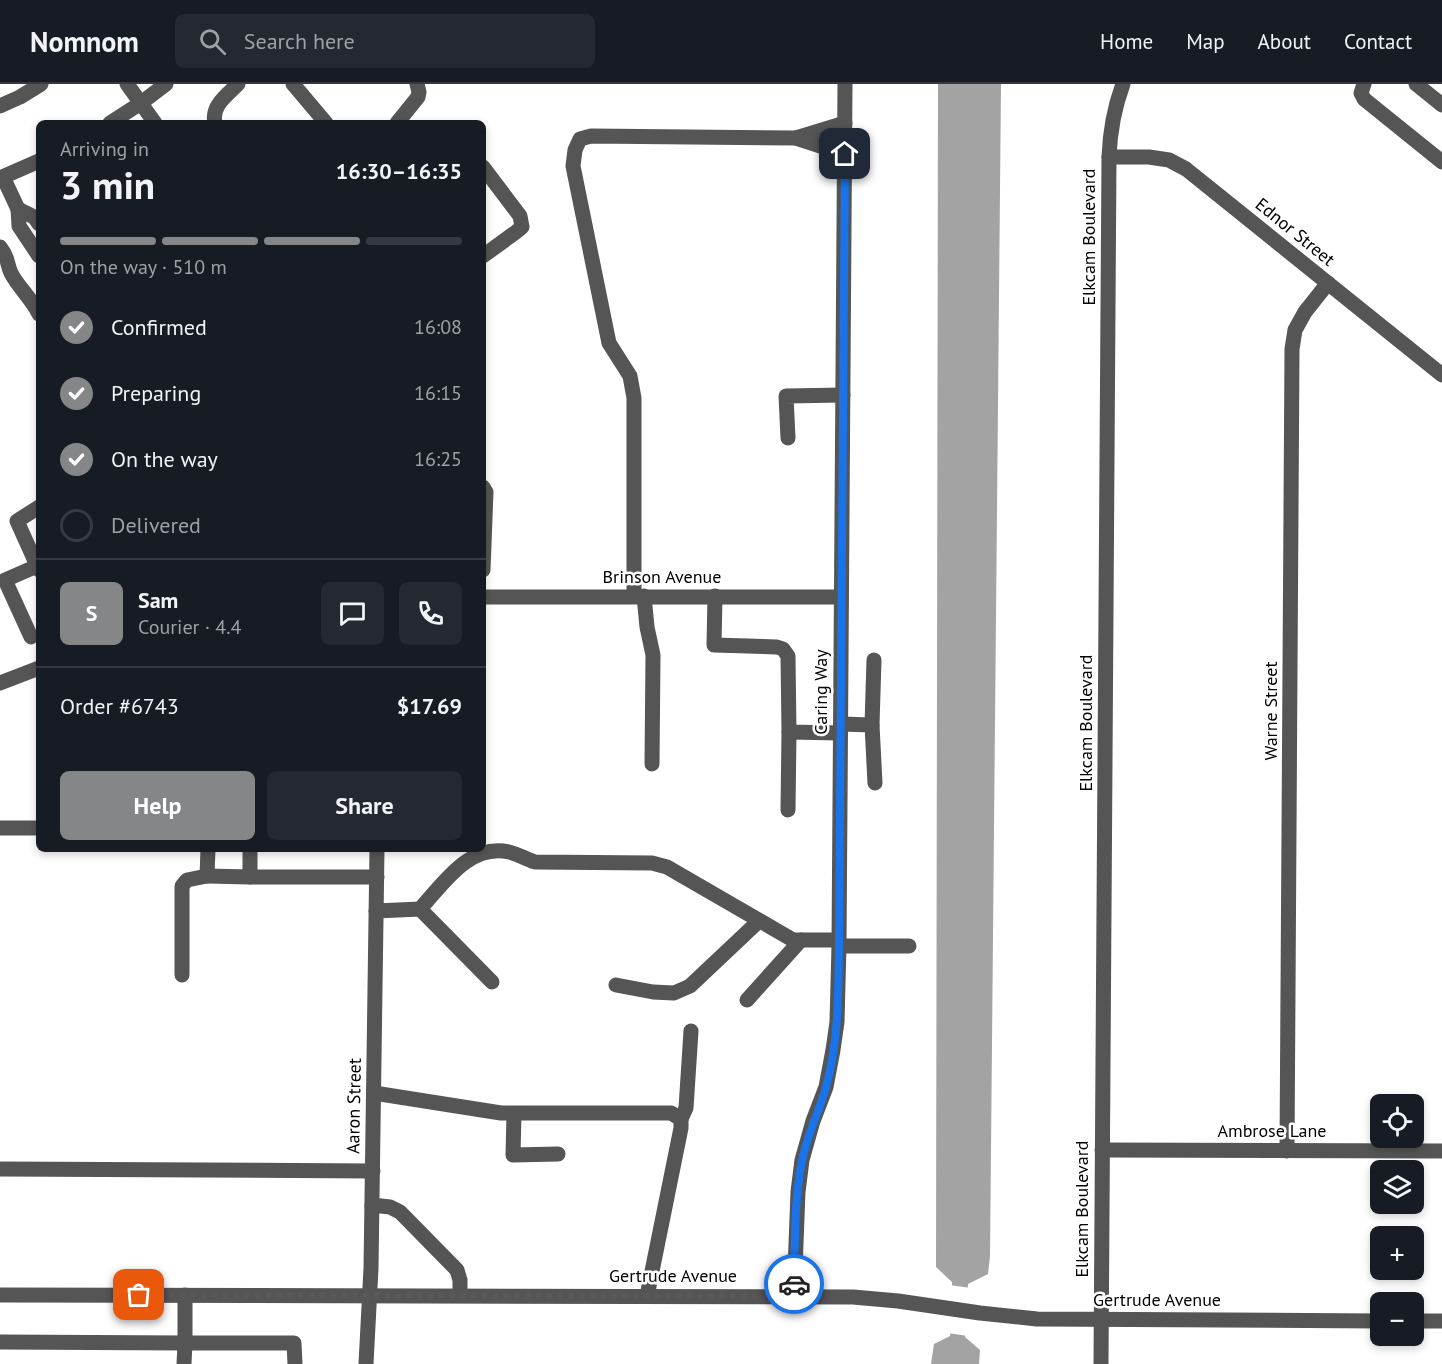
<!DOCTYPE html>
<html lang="en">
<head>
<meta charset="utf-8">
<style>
	body { margin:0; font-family:"PT Sans",sans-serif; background:#242831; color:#f1f3f6; height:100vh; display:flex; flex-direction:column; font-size:22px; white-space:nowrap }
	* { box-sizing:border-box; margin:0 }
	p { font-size:20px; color:#9ea1a6 }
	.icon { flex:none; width:33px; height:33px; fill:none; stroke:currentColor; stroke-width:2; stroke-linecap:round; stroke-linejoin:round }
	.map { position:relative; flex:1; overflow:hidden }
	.details { position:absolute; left:36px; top:36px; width:450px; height:732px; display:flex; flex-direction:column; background:#171b24; border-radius:9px; box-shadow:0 3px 9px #0003 }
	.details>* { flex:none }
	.tools { position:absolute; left:1370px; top:1010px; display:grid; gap:12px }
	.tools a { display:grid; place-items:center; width:54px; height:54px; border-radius:9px; background:#171b24; box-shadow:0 3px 9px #0003; font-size:30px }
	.pin { position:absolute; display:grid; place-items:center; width:51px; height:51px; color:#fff; margin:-26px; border-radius:12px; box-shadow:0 3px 9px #0006 }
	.courier { position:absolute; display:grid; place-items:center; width:60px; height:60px; margin:-30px; border:4px solid #1a73e8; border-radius:50%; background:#fff; color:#222; box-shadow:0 2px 8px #0007 }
	.headline em { font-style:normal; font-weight:700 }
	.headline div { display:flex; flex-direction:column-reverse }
	.headline { display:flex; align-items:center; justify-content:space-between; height:102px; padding:0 24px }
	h1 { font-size:39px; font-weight:700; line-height:45px }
	.bar { display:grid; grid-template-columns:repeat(4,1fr); gap:9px 6px; align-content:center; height:72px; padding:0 24px }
	.bar i { height:8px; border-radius:4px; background:#363941 }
	.bar .active { background:#858687 }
	.bar p { grid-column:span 4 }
	.line { display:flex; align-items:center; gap:15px; padding:0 24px; border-top:2px solid #363941 }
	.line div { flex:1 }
	.round { display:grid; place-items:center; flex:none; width:63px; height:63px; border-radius:9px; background:#242831 }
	ol { padding:0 24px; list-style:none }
	li { display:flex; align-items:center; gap:18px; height:66px }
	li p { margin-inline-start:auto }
	li .icon { padding:6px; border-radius:50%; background:#858687; color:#fff; stroke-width:4 }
	li:last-child { color:#9ea1a6 }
	li i { width:33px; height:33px; border:3px solid #363941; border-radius:50% }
	.cta { display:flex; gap:12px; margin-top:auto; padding:12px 24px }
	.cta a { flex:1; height:69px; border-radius:9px; background:#858687; color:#fff; font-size:24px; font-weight:700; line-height:69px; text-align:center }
	.cta a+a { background:#242831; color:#f1f3f6 }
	header { display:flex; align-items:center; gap:36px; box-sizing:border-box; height:84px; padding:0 30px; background:#171b24; border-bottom:2px solid #363941 }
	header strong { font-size:28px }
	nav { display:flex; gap:33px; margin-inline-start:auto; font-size:21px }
	.search { width:420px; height:54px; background:#242831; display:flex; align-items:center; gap:15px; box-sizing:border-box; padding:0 21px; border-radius:9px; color:#9ea1a6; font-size:22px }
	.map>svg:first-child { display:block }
</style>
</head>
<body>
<header>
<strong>Nomnom</strong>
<div class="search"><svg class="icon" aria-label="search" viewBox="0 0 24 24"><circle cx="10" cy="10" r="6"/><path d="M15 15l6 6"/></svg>Search here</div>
<nav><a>Home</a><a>Map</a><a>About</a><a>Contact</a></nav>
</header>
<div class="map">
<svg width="1442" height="1280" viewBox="0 0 1442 1280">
	<rect width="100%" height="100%" fill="#fff"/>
	<polygon fill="#a3a3a3" points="938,0 1001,0 990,1172 988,1190 968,1200 965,1253 980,1266 979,1280 931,1280 934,1260 950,1252 952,1240 952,1198 936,1183"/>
	<polygon fill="#fff" points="949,1201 971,1204 968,1252 948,1249"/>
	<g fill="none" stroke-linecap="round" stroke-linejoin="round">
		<g stroke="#555" stroke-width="15">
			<polyline points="127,0 155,39"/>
			<polyline points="293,0 326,39"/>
			<polyline points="1364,0 1361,9 1364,15 1442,78"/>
			<polyline points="1416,0 1442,21"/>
			<polyline points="0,22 20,13 41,0"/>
			<polyline points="110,39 141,19 166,0"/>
			<path d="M215,39C211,22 226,12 238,0"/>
			<polyline points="397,39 418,13 419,8 417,0"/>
			<polyline points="796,54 845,39"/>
			<polyline points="1109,73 1149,73 1169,76 1186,85 1442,291"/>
			<polyline points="483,83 520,132 522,143 516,148 483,172"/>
			<polyline points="3,93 18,125 19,142 39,172"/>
			<polyline points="0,94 39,77"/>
			<polyline points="18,125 34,133 39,140"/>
			<path d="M0,163C9,174 6,178 11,189C18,203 32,215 39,230"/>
			<polyline points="788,354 786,312 843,311"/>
			<polyline points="483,403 486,408 483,486"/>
			<polyline points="39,423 17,437 39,486"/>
			<polyline points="634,512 634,314 630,292 609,259 573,82 575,66 580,55 591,52 796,54 845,70"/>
			<polyline points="644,512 647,543 653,571 652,680"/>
			<polyline points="715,512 714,561 777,563 783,565 788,572 789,648 840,649"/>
			<polyline points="483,513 841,513"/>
			<polyline points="31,553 5,496 37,482"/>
			<polyline points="874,576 872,641 875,699"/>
			<polyline points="0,599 39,584"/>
			<polyline points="841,640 872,641"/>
			<polyline points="788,726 789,648"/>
			<polyline points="0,744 39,744"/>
			<polyline points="208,765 207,792 250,793"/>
			<polyline points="250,765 250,793 377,793"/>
			<polyline points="420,825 492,898"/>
			<path d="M376,827L420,825C443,800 469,759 509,768C518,770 526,775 535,778L652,779L667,783L793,856H839"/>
			<polyline points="839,862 909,862"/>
			<polyline points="182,891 182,802 187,796 207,792"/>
			<polyline points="616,901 653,908 674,909 690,902 759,837"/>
			<polyline points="747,916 801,856"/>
			<polyline points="374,1009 501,1029 671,1029 681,1035 681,1044 647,1212"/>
			<polyline points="514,1030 513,1071 558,1070"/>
			<polyline points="681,1035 686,1024 691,947"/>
			<polyline points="1102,1066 1442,1067"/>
			<polyline points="1287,1067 1292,265 1295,246 1305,228 1328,199"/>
			<polyline points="0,1085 373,1087"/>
			<polyline points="372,1121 390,1123 400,1128 457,1186 460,1196 460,1211"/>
			<polyline points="0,1211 853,1213 898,1217 980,1229 1037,1235 1380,1237"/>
			<polyline points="794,1212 798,1108 802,1076 813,1037 826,1003 833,966 837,938 839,862 845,0"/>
			<polyline points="1413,1237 1442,1237"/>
			<polyline points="0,1258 185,1259 185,1211"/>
			<polyline points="184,1280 185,1259 294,1259 295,1280"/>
			<polyline points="366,1280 371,1184 377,765"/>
			<path d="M1101,1280L1109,73C1110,47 1114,24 1123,0"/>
		</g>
	</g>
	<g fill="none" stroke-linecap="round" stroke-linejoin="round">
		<polyline stroke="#595959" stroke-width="6" stroke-dasharray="0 10.8" points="139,1211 794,1212 794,1200"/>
		<path stroke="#1a73e8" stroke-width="8" d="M794,1200C795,1160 794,1117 802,1077C807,1051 819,1028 826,1003C839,957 838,908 839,862L845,70"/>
	</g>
	<g text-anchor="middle" stroke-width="5" stroke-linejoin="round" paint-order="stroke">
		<g font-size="18" fill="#000" stroke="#fff">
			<text transform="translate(1295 148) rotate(39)" y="6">Ednor Street</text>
			<text transform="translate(1089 153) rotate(-90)" y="6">Elkcam Boulevard</text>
			<text x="662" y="499">Brinson Avenue</text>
			<text transform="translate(821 608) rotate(-90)" y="6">Caring Way</text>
			<text transform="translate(1271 627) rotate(-90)" y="6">Warne Street</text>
			<text transform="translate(1086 639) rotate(-90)" y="6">Elkcam Boulevard</text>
			<text transform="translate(354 1022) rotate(-89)" y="6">Aaron Street</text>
			<text x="1272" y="1053">Ambrose Lane</text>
			<text transform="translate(1082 1125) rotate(-90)" y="6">Elkcam Boulevard</text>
			<text x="673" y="1198">Gertrude Avenue</text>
			<text x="1157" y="1222">Gertrude Avenue</text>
		</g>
	</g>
</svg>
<div class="tools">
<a><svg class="icon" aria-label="locate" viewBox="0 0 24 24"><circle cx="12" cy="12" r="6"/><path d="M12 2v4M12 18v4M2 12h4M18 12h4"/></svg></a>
<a><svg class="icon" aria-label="layers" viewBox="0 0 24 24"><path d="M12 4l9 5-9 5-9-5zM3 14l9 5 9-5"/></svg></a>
<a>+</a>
<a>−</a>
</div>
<div class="pin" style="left:139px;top:1211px;background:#ea580c"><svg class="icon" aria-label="bag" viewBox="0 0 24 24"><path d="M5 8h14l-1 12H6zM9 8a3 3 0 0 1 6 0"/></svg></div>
<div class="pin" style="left:845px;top:70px;background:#1f2937"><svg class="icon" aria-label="home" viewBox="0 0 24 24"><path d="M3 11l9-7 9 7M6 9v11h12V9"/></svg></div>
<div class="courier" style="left:794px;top:1200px"><svg class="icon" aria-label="car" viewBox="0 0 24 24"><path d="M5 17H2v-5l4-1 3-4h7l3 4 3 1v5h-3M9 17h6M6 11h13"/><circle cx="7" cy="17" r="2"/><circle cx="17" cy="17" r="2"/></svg></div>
<section class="details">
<div class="headline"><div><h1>3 min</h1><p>Arriving in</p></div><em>16:30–16:35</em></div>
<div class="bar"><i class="active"></i><i class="active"></i><i class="active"></i><i></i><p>On the way · 510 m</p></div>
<ol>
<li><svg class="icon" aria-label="check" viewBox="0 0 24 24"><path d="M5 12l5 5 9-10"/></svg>Confirmed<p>16:08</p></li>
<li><svg class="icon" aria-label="check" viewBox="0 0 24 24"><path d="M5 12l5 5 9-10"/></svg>Preparing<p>16:15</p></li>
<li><svg class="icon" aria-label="check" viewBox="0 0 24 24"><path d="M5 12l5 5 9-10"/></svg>On the way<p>16:25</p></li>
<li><i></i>Delivered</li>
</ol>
<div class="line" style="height:108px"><b class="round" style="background:#858687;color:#fff">S</b><div><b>Sam</b><p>Courier · 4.4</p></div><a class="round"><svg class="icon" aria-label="chat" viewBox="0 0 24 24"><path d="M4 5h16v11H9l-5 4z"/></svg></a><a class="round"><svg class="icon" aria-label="phone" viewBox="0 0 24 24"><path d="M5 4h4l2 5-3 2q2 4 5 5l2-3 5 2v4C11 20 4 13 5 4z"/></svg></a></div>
<div class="line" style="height:78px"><div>Order #6743</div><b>$17.69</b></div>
<div class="cta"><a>Help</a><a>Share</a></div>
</section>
</div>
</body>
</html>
